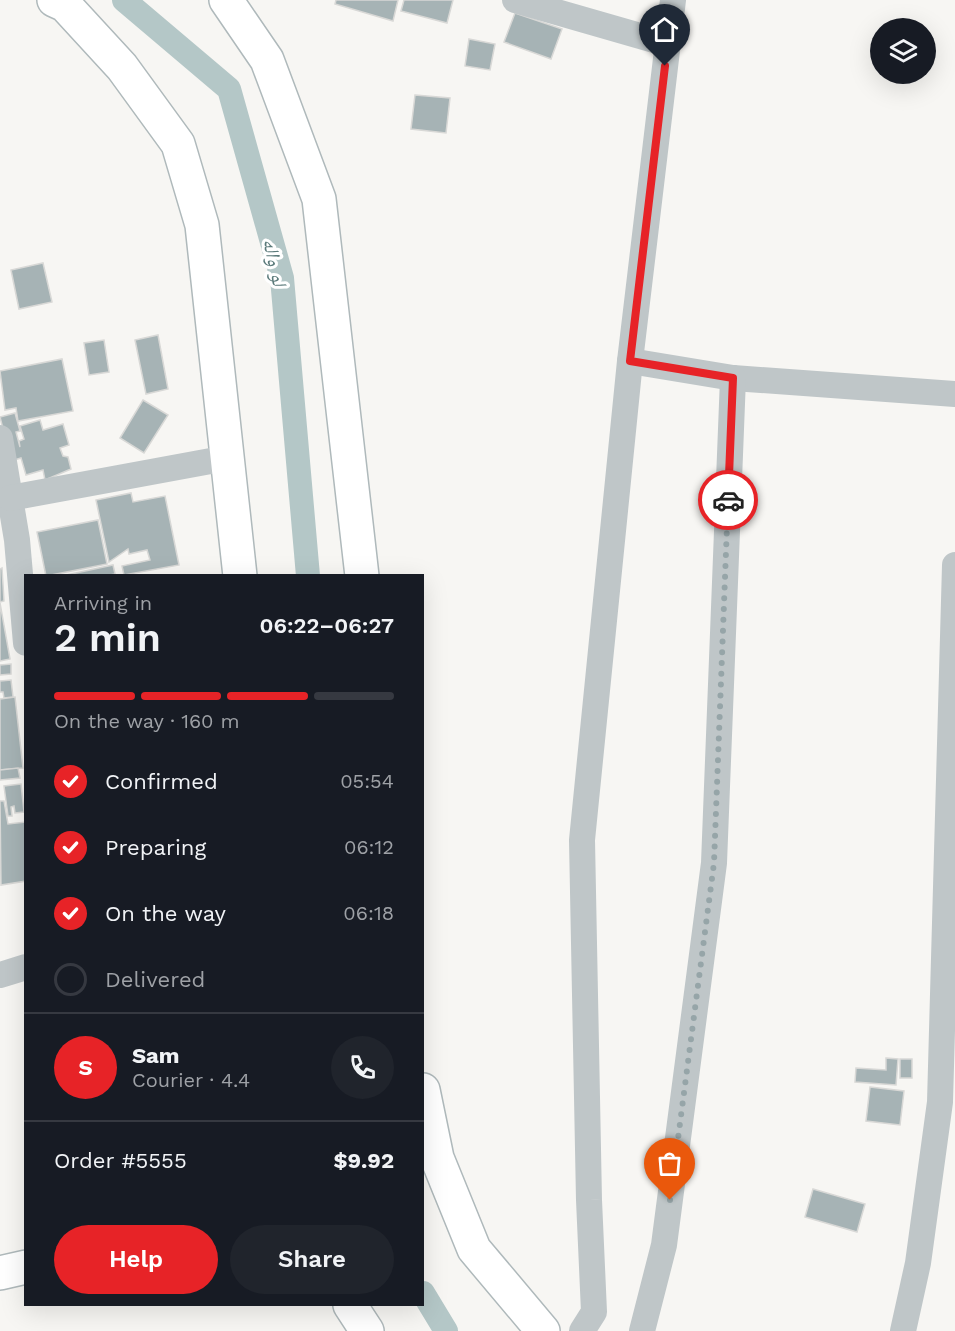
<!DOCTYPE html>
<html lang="en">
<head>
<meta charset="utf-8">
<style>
	body { margin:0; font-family:"Work Sans","Noto Naskh Arabic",sans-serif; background:#20242c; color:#f1f3f6; height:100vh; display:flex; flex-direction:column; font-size:22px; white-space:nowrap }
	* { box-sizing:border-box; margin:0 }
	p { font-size:20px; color:#9ea1a6 }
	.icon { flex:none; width:33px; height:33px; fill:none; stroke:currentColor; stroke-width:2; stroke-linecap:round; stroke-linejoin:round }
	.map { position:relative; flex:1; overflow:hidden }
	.side { position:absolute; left:24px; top:574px; width:400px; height:732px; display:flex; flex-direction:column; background:#171b24; border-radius:0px; box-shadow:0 6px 24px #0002 }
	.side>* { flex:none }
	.controls { position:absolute; left:870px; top:18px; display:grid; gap:12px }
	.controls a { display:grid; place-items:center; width:66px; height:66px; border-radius:50%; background:#171b24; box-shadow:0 6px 24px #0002; font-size:30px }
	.pin { position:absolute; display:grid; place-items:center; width:51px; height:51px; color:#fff; margin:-62px -26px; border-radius:50% 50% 50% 0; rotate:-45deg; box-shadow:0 0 6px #0007 }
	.pin .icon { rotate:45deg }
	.courier { position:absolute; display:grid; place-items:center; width:60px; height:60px; margin:-30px; border:4px solid #e72327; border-radius:50%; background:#fff; color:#222; box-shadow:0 2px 8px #0007 }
	.summary em { font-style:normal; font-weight:600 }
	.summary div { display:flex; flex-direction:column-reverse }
	.summary { display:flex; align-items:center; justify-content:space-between; height:102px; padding:0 30px }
	h1 { font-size:39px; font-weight:600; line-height:45px }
	.bar { display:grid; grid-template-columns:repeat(4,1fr); gap:9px 6px; align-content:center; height:72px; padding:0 30px }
	.bar i { height:8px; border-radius:4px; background:#363941 }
	.bar .active { background:#e72327 }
	.bar p { grid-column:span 4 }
	.line { display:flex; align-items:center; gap:15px; padding:0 30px; border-top:2px solid #363941 }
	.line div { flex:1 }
	.round { display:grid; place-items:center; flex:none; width:63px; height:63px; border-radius:32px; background:#20242c }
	ol { padding:0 30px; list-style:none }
	li { display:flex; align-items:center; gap:18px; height:66px }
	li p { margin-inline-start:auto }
	li .icon { padding:6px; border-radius:50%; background:#e72327; color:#fff; stroke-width:4 }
	li:last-child { color:#9ea1a6 }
	li i { width:33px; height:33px; border:3px solid #363941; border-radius:50% }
	.button { display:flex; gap:12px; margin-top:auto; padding:12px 30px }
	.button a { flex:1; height:69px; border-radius:36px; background:#e72327; color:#fff; font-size:24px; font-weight:600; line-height:69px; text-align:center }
	.button a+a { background:#20242c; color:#f1f3f6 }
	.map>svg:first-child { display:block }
</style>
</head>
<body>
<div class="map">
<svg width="955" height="1331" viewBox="0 0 955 1331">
	<rect width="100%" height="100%" fill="#f7f6f3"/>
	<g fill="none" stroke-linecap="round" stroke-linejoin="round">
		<g stroke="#b4c7c7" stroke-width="24">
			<polyline points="124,0 229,89 282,278 308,576"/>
			<polyline points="423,1293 446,1331"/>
		</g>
	</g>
	<g fill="#a6b3b5" stroke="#d8d8d6" stroke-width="1.5">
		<polygon points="336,0 398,0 393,21 335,4"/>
		<polygon points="404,0 453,0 447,23 401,11"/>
		<polygon points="515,13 562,29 551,59 504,42"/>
		<polygon points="469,39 495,44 490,70 465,66"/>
		<polygon points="415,95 450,98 446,133 411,129"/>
		<polygon points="43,263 52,302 19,309 11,270"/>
		<polygon points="158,335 168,389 146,394 135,340"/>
		<polygon points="104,340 109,372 89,375 84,343"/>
		<polygon points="62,359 73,411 18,421 16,408 5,410 0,371"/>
		<polygon points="143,400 168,415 144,453 120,438"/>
		<polygon points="15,413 20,431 16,432 20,447 19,441 24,439 20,426 40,420 43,430 63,424 69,445 60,448 63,456 68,457 71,469 45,480 43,470 26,475 21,458 11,461 0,417"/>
		<polygon points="131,493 133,502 165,496 179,565 124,575 122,566 150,560 147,550 129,554 128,549 109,562 96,500"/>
		<polygon points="98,520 107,564 46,576 37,532"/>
		<polygon points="113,565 115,574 105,576 62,576"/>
		<polygon points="2,568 4,601 0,602 0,569"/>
		<polygon points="0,603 10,659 0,661"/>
		<polygon points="11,664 11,674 0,675 0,665"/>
		<polygon points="11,680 13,697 4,698 3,692 0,692 0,681"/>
		<polygon points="15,697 23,768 0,770 0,699"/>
		<polygon points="18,768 20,778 0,780 0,770"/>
		<polygon points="21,784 24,812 15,813 14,806 11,807 12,816 8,816 4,786"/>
		<polygon points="0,801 4,801 8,824 26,822 26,881 1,885"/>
		<polygon points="886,1058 898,1059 896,1085 855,1082 856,1068 886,1070"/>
		<rect x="900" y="1059" width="12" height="19"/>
		<polygon points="870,1087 904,1091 900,1125 866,1121"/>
		<polygon points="813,1189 865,1204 857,1232 805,1217"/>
	</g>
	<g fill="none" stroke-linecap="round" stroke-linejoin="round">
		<defs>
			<g id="secondary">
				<polyline points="54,0 65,5 122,67 178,144 202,225 240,576"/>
				<polyline points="226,0 267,60 319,199 362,576"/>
				<polyline points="423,1090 437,1158 474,1249 543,1331"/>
				<polyline points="0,1273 26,1267"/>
				<polyline points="350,1305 367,1331"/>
			</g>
		</defs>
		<use href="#secondary" stroke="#afb9bb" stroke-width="36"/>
		<g stroke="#bfc6c8" stroke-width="26">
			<polyline points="515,0 668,44"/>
			<polyline points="630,361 733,378 955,394"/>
			<polyline points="0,438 17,540 26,643"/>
			<polyline points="10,498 227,458"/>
			<polyline points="0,975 26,967"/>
			<polyline points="582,1331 594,1312 589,1200 582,840 630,361 673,0"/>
			<polyline points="642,1331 664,1245 714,863 733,378"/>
			<polyline points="903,1331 918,1263 940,1102 955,565"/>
		</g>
		<use href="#secondary" stroke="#fff" stroke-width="33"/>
	</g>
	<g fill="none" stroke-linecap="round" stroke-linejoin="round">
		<polyline stroke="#96a5a8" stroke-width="6" stroke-dasharray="0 10.8" points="670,1200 714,863 728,500"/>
		<polyline stroke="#e72327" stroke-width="8" points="665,66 630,361 733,378 728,500"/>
	</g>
	<g text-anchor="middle" stroke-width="6" stroke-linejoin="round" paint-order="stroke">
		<g font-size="20" font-style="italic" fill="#5b7a7a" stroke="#fff">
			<text transform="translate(275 262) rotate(77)" y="7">لو واله</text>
		</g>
	</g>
</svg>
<div class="controls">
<a><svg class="icon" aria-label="layers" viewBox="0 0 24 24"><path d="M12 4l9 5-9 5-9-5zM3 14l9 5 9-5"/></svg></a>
</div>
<div class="pin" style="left:670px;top:1200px;background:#ea580c"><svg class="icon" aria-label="bag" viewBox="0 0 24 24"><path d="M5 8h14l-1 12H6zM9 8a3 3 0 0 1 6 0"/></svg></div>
<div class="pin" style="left:665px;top:66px;background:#1f2937"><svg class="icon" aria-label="home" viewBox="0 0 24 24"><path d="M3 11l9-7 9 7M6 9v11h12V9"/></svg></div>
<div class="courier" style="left:728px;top:500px"><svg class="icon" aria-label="car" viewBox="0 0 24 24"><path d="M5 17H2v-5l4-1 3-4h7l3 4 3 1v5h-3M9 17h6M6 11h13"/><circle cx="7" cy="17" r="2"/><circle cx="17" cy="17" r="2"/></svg></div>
<section class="side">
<div class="summary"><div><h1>2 min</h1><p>Arriving in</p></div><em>06:22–06:27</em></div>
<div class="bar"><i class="active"></i><i class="active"></i><i class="active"></i><i></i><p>On the way · 160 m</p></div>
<ol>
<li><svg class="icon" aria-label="check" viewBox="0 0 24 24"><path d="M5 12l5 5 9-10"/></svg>Confirmed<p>05:54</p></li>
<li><svg class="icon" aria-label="check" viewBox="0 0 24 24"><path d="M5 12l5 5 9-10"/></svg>Preparing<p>06:12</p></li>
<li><svg class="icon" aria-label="check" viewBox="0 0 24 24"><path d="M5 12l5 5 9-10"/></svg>On the way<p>06:18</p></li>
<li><i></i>Delivered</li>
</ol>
<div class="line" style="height:108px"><b class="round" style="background:#e72327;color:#fff">S</b><div><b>Sam</b><p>Courier · 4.4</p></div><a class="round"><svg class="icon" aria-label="phone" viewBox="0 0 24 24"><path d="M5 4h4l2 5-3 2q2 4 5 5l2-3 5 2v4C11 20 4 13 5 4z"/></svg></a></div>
<div class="line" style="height:78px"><div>Order #5555</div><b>$9.92</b></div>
<div class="button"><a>Help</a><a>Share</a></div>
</section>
</div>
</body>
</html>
